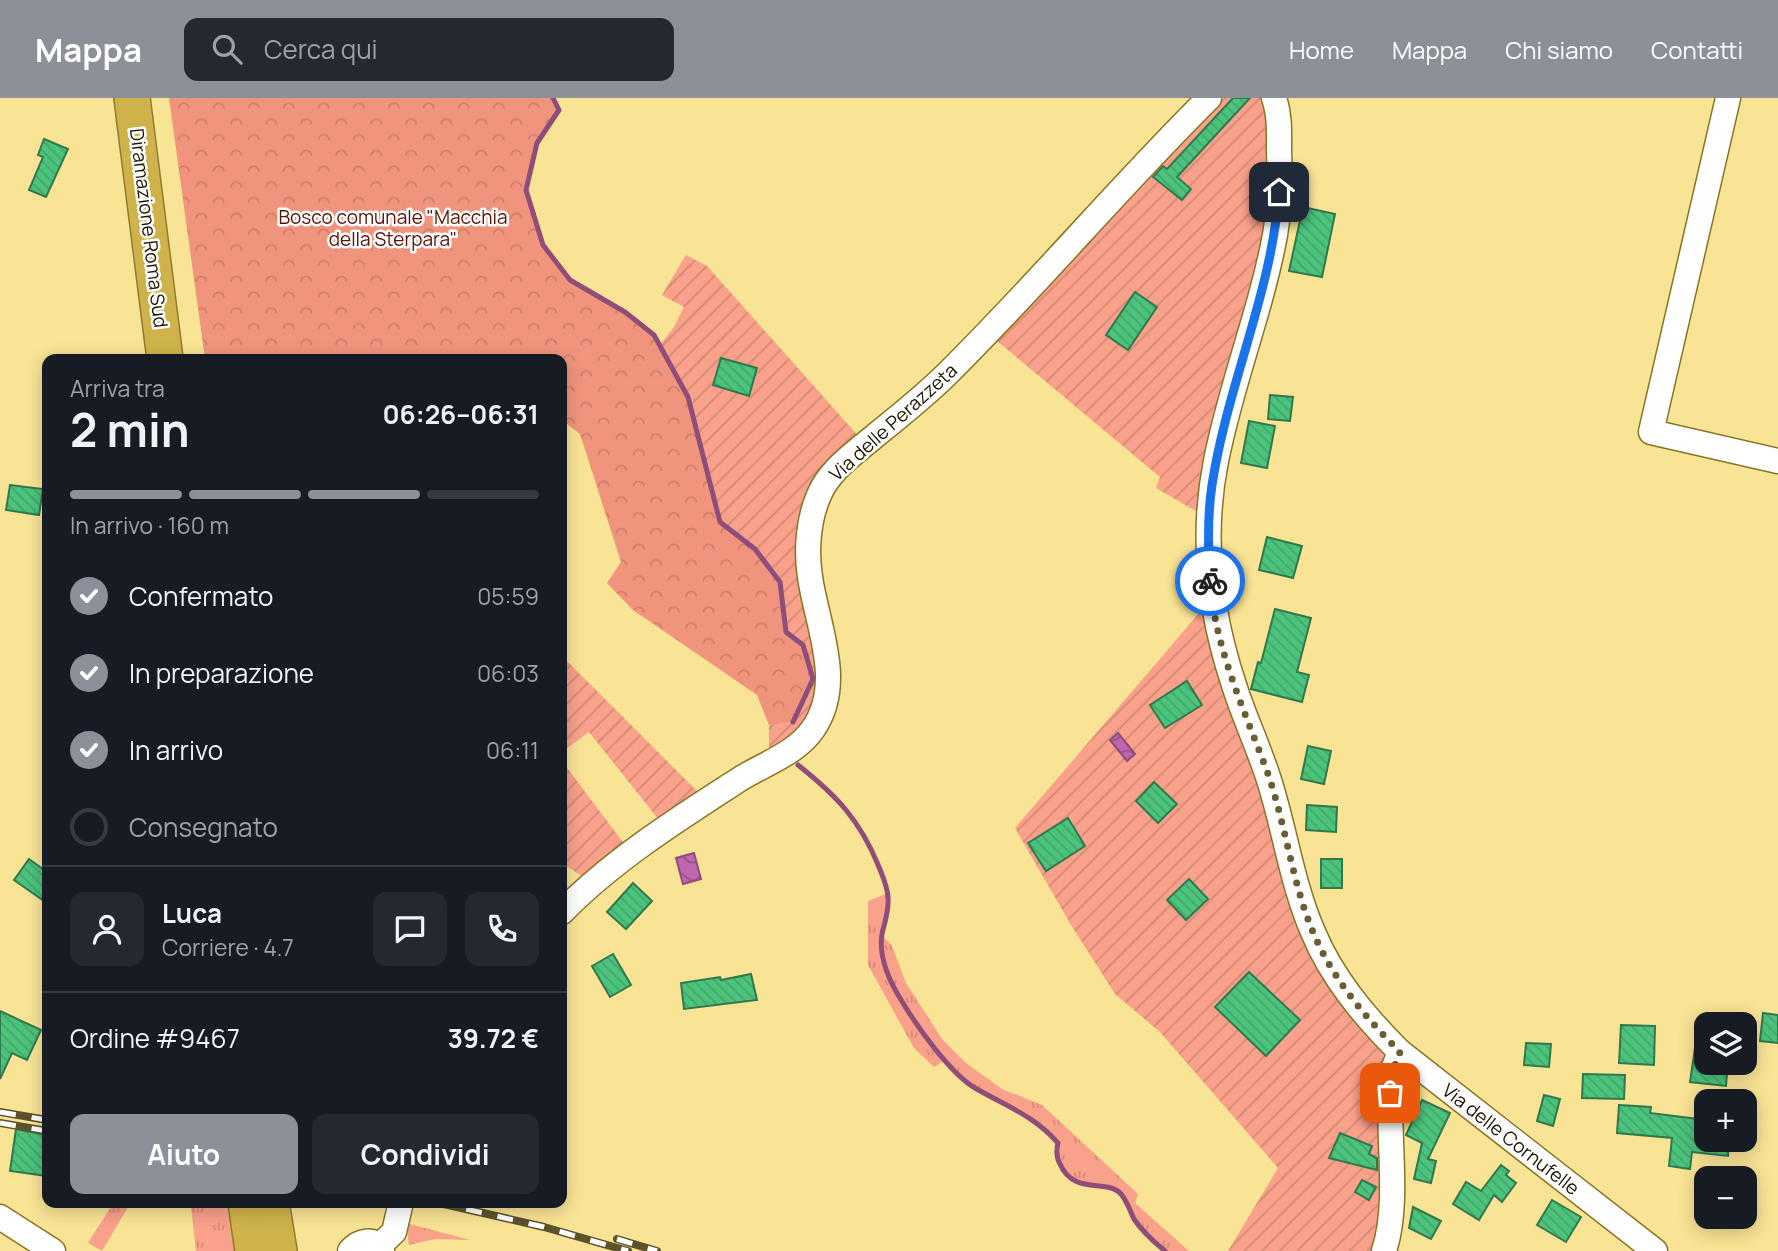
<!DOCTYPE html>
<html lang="it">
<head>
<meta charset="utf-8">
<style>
	body { margin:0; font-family:Manrope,sans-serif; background:#242831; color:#f1f3f6; height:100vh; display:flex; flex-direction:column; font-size:26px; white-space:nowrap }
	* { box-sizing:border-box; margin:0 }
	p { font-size:23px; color:#9ea1a6 }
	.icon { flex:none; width:38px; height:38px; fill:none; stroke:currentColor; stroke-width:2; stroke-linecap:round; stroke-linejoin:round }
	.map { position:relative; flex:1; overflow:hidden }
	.details { position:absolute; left:42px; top:256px; width:525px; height:854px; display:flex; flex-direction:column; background:#171b24; border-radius:14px; box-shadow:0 4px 18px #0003 }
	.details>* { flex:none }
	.fabs { position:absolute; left:1694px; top:914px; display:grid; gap:14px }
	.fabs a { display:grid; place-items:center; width:63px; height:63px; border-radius:14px; background:#171b24; box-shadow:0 4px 18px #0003; font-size:35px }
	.pin { position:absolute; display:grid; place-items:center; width:60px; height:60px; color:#fff; margin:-30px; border-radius:14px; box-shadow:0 4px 10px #0006 }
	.courier { position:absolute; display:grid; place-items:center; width:70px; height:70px; margin:-35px; border:5px solid #1a73e8; border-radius:50%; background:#fff; color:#222; box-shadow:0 2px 9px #0007 }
	.overview em { font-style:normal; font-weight:700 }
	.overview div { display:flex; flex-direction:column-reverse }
	.overview { display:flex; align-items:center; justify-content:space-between; height:119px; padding:0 28px }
	h1 { font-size:46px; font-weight:700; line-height:52px }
	.bar { display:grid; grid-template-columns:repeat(4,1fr); gap:10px 7px; align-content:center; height:84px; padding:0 28px }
	.bar i { height:9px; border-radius:5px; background:#363941 }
	.bar .active { background:#8c9099 }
	.bar p { grid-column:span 4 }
	.line { display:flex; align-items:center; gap:18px; padding:0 28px; border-top:2px solid #363941 }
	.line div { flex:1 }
	.round { display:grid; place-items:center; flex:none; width:74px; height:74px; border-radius:14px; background:#242831 }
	ol { padding:0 28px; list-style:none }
	li { display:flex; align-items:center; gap:21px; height:77px }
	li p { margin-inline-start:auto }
	li .icon { padding:7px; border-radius:50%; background:#8c9099; color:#fff; stroke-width:4 }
	li:last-child { color:#9ea1a6 }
	li i { width:38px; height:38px; border:4px solid #363941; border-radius:50% }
	.primary-button { display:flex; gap:14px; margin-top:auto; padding:14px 28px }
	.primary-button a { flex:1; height:80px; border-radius:14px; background:#8c9099; color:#fff; font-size:28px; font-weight:700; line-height:80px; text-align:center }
	.primary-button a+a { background:#242831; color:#f1f3f6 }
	header { display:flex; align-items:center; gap:42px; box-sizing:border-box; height:98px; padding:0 35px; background:#8c9099; color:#fff }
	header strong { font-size:33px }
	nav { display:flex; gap:38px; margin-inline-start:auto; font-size:24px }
	.search { width:490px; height:63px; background:#242831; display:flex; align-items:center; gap:18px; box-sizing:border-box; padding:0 24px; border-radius:14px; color:#9ea1a6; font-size:26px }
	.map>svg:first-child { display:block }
</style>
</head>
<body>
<header>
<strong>Mappa</strong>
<div class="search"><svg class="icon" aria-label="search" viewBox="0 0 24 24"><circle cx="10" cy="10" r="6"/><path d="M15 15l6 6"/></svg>Cerca qui</div>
<nav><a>Home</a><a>Mappa</a><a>Chi siamo</a><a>Contatti</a></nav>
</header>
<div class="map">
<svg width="1778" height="1153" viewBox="0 0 1778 1153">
	<defs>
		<pattern id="grass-tufts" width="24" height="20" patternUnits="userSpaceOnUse" patternTransform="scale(1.75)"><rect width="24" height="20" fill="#f9a18b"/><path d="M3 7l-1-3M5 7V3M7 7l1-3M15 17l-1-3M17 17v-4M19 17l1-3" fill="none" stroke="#d58a76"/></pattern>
		<pattern id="forest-crowns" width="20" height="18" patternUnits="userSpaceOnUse" patternTransform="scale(1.75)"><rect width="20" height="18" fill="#f1947d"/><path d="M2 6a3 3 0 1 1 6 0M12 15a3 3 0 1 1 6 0" fill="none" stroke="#ce7f6a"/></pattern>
		<pattern id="garden-furrows" width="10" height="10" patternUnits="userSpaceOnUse" patternTransform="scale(1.75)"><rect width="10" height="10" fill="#f9a18b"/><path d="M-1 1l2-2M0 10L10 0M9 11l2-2" fill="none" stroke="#d58a76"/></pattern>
		<pattern id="water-waves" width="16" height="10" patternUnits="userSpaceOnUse" patternTransform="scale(1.75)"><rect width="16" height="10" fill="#c065af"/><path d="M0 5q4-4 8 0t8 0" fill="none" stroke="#9b528c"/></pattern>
		<pattern id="building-back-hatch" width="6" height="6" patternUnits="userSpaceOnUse" patternTransform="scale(1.75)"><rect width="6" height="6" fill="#4cc37d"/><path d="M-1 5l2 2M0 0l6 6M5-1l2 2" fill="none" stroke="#42a76a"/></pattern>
	</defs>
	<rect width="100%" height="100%" fill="#f9e394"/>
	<g fill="url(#grass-tufts)">
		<path d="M888,795V817L882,837L892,848L906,885L942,941L966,965L1002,991L1042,1007L1138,1096L1135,1105L1189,1153C1182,1153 1173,1153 1167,1153C1156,1150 1136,1124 1130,1114C1127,1108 1125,1099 1120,1095C1106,1082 1078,1096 1062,1071C1056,1062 1056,1054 1058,1045L1043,1027L999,1001L974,989L952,971L945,962L934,969L914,950L868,867V803Z"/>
		<polygon points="114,1104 131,1104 102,1153 88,1145"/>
		<polygon points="187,1104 230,1104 235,1153 196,1153 191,1109"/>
		<polygon points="406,1125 470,1142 435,1141 409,1147"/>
	</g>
	<polygon fill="url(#forest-crowns)" points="169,0 553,0 559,12 537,45 526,92 543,147 570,182 625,214 654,237 688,299 720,424 755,451 780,484 786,534 803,547 813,581 793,624 769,627 757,597 633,512 607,485 621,464 580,336 562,322 562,261 205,261"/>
	<g fill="url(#garden-furrows)">
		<polygon points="1224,0 1264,0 1276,86 1201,416 1156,390 1160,379 996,242 1015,219"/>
		<polygon points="686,157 707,168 861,341 817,376 819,535 816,613 769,659 769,627 793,624 813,581 803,547 786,534 779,484 755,451 720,424 688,299 660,247 674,229 684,209 662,197"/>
		<polygon points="1207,506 1249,638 1291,799 1386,961 1380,1153 1228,1153 1278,1070 1160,934 1115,896 1071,827 1015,730"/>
		<polygon points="562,558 704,700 663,727 589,634 562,654"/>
		<polygon points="562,663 628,751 586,781 562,765"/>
	</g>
	<g fill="url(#water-waves)" stroke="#8f4d7a" stroke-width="2">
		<polygon points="1118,635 1135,656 1127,663 1110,642"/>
		<polygon points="694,755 701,781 683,786 676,760"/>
	</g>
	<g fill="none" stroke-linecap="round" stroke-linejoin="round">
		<g stroke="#8f4d7a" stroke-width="5">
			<polyline points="553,0 559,12 537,45 526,92 543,147 570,182 625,214 654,237 688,299 720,424 755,451 780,484 786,534 803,547 813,581 793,624"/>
			<path d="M798,667C837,698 860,722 879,769C883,779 888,790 888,800C889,813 885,823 882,836C878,861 890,885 903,905C918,930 951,976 975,990C1006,1008 1033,1017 1058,1045C1056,1053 1056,1059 1060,1066C1074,1098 1107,1080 1121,1096C1127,1103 1130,1113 1134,1121C1142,1133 1154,1144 1165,1153"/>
		</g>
	</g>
	<g fill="url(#building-back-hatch)" stroke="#2f794d" stroke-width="2">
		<polygon points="1233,0 1250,0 1177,79 1191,91 1182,102 1153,79 1163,68 1167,71"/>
		<polygon points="44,41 68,51 46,99 29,92 43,59 38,57"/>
		<polygon points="1303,109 1335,116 1322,179 1289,173"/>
		<polygon points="1135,194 1157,209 1128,252 1106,237"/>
		<polygon points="721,260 757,270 749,298 713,287"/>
		<polygon points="1270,297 1293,299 1290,323 1268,321"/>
		<polygon points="1249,323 1275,328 1267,370 1241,365"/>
		<polygon points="10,387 43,391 39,417 6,412"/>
		<polygon points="1267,439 1302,448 1293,480 1259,472"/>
		<polygon points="1275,511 1311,520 1297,574 1309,577 1302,604 1251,591 1258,564 1261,565"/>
		<polygon points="1187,583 1202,607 1165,630 1150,607"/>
		<polygon points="1308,648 1331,653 1324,686 1301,681"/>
		<polygon points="1154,684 1177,706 1158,725 1136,703"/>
		<polygon points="1307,707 1337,709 1336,734 1306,732"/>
		<polygon points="1068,720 1085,748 1046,773 1028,745"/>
		<polygon points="29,761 47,774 47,805 14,782"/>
		<rect x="1321" y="761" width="21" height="29"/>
		<polygon points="1189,781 1208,801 1186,822 1167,802"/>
		<polygon points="633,785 652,803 626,831 607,814"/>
		<polygon points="613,856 631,887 610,899 592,868"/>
		<polygon points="1249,874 1300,922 1266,958 1215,909"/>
		<polygon points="751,876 757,902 684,911 681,885 720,879 721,882"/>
		<polygon points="0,913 41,932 27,962 12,955 0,981"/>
		<polygon points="1763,915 1778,917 1778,945 1760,943"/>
		<polygon points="1699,922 1706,923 1706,964 1728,964 1726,988 1690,984"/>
		<polygon points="1621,927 1655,928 1654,967 1619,965"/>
		<polygon points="1526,945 1551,946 1549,969 1524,967"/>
		<polygon points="1583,976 1625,977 1624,1001 1582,1000"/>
		<polygon points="1544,997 1560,1001 1553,1028 1537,1023"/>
		<polygon points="1422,1002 1450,1015 1428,1061 1436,1063 1431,1085 1414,1081 1422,1045 1406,1037"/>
		<polygon points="1619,1007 1651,1009 1650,1015 1706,1022 1706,1041 1729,1041 1728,1058 1692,1054 1690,1071 1669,1068 1672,1040 1617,1035"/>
		<polygon points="16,1031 47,1037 47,1078 10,1073"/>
		<polygon points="1340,1035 1372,1048 1369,1056 1377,1060 1377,1072 1329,1060"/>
		<polygon points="1501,1067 1509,1073 1506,1077 1516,1085 1502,1104 1494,1097 1479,1122 1453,1106 1466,1084 1481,1093"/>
		<polygon points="1362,1082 1376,1089 1369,1102 1355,1094"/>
		<polygon points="1552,1102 1581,1119 1566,1144 1537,1127"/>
		<polygon points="1413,1109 1441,1123 1431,1141 1409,1130"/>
	</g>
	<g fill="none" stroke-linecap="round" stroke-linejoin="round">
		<defs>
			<g id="minor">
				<path d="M1274,0C1280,17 1279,35 1279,52C1280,81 1280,109 1275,137C1261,213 1231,286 1216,363C1201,438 1210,515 1234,587C1244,619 1259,650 1269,682C1285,732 1292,786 1313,834C1332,880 1365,919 1400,954L1655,1153"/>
				<polyline points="1728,0 1651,334 1778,363"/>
				<path d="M562,814C613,762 678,721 740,681C764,666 797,655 813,631C845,585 817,528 810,479C806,453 808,422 819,397C830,371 855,355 876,337C901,317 926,297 948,275C1038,186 1119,89 1209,0"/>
				<polyline points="0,1119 53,1153"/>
				<polyline points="379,1148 394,1134 401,1104"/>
				<path d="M350,1153C358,1143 375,1138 382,1153"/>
				<path d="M1384,1153C1400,1103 1387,1040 1391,988L1394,969L1400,954"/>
			</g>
			<g id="highway">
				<polyline points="132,0 165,261"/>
				<polyline points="246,1104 253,1153"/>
				<polyline points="271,1104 279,1153"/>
			</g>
		</defs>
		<use href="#minor" stroke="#897423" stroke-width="27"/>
		<use href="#highway" stroke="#907c30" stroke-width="38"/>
		<use href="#minor" stroke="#fff" stroke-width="24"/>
		<use href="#highway" stroke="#cfb34a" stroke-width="35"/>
		<defs>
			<g id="rail">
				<polyline points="0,1014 47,1022"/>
				<polyline points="0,1025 47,1033"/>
				<polyline points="435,1104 544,1129 628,1153"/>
				<polyline points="617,1141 657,1153"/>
			</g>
		</defs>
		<use href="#rail" stroke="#5e522c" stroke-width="8"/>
		<use href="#rail" stroke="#fff" stroke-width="5" stroke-dasharray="16" stroke-linecap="butt"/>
	</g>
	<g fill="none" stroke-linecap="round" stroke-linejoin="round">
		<path stroke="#695d34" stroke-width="7" stroke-dasharray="0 12.6" d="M1210,483C1215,551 1245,613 1268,676C1286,728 1292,784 1313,834C1332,880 1365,919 1400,954L1392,975L1390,995"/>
		<path stroke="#1a73e8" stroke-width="9" d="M1210,483C1208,451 1207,419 1212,387C1227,288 1272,194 1279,94"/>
	</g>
	<g text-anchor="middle" stroke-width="5" stroke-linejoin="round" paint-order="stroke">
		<g font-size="19" fill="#5b1303" stroke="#fff">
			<text x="393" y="126">Bosco comunale "Macchia<tspan x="393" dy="22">della Sterpara"</tspan></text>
		</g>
		<g font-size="19" fill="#1c1500" stroke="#fff">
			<text transform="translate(149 130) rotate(83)" y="7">Diramazione Roma Sud</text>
			<text transform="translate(893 324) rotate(-42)" y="7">Via delle Perazzeta</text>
			<text transform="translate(1511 1041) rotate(38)" y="7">Via delle Cornufelle</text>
		</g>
	</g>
</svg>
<div class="fabs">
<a><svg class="icon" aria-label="layers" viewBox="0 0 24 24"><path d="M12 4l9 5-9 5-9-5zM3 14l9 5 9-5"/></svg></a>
<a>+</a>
<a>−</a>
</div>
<div class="pin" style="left:1390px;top:995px;background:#ea580c"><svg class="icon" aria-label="bag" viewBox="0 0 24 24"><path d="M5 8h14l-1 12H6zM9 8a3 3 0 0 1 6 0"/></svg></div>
<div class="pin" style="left:1279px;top:94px;background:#1f2937"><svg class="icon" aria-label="home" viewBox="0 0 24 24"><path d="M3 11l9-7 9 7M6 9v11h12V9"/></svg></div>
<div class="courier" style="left:1210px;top:483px"><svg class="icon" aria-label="bike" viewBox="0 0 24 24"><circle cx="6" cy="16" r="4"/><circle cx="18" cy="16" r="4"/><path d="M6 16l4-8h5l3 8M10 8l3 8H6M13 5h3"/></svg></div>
<section class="details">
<div class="overview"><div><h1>2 min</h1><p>Arriva tra</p></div><em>06:26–06:31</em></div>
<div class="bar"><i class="active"></i><i class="active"></i><i class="active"></i><i></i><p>In arrivo · 160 m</p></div>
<ol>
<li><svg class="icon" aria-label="check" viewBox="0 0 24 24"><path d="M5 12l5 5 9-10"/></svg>Confermato<p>05:59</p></li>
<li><svg class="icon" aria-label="check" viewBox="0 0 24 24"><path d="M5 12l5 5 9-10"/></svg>In preparazione<p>06:03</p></li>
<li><svg class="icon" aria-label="check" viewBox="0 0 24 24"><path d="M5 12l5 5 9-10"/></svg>In arrivo<p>06:11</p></li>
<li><i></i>Consegnato</li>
</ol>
<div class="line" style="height:126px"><a class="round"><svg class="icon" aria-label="person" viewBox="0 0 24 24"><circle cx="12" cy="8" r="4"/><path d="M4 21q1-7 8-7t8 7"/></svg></a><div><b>Luca</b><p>Corriere · 4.7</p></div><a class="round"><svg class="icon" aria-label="chat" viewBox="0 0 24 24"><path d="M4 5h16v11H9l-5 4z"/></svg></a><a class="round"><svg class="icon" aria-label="phone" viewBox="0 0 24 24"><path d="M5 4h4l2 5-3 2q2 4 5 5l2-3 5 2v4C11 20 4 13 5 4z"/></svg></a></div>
<div class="line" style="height:91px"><div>Ordine #9467</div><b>39.72 €</b></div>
<div class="primary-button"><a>Aiuto</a><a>Condividi</a></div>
</section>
</div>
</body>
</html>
